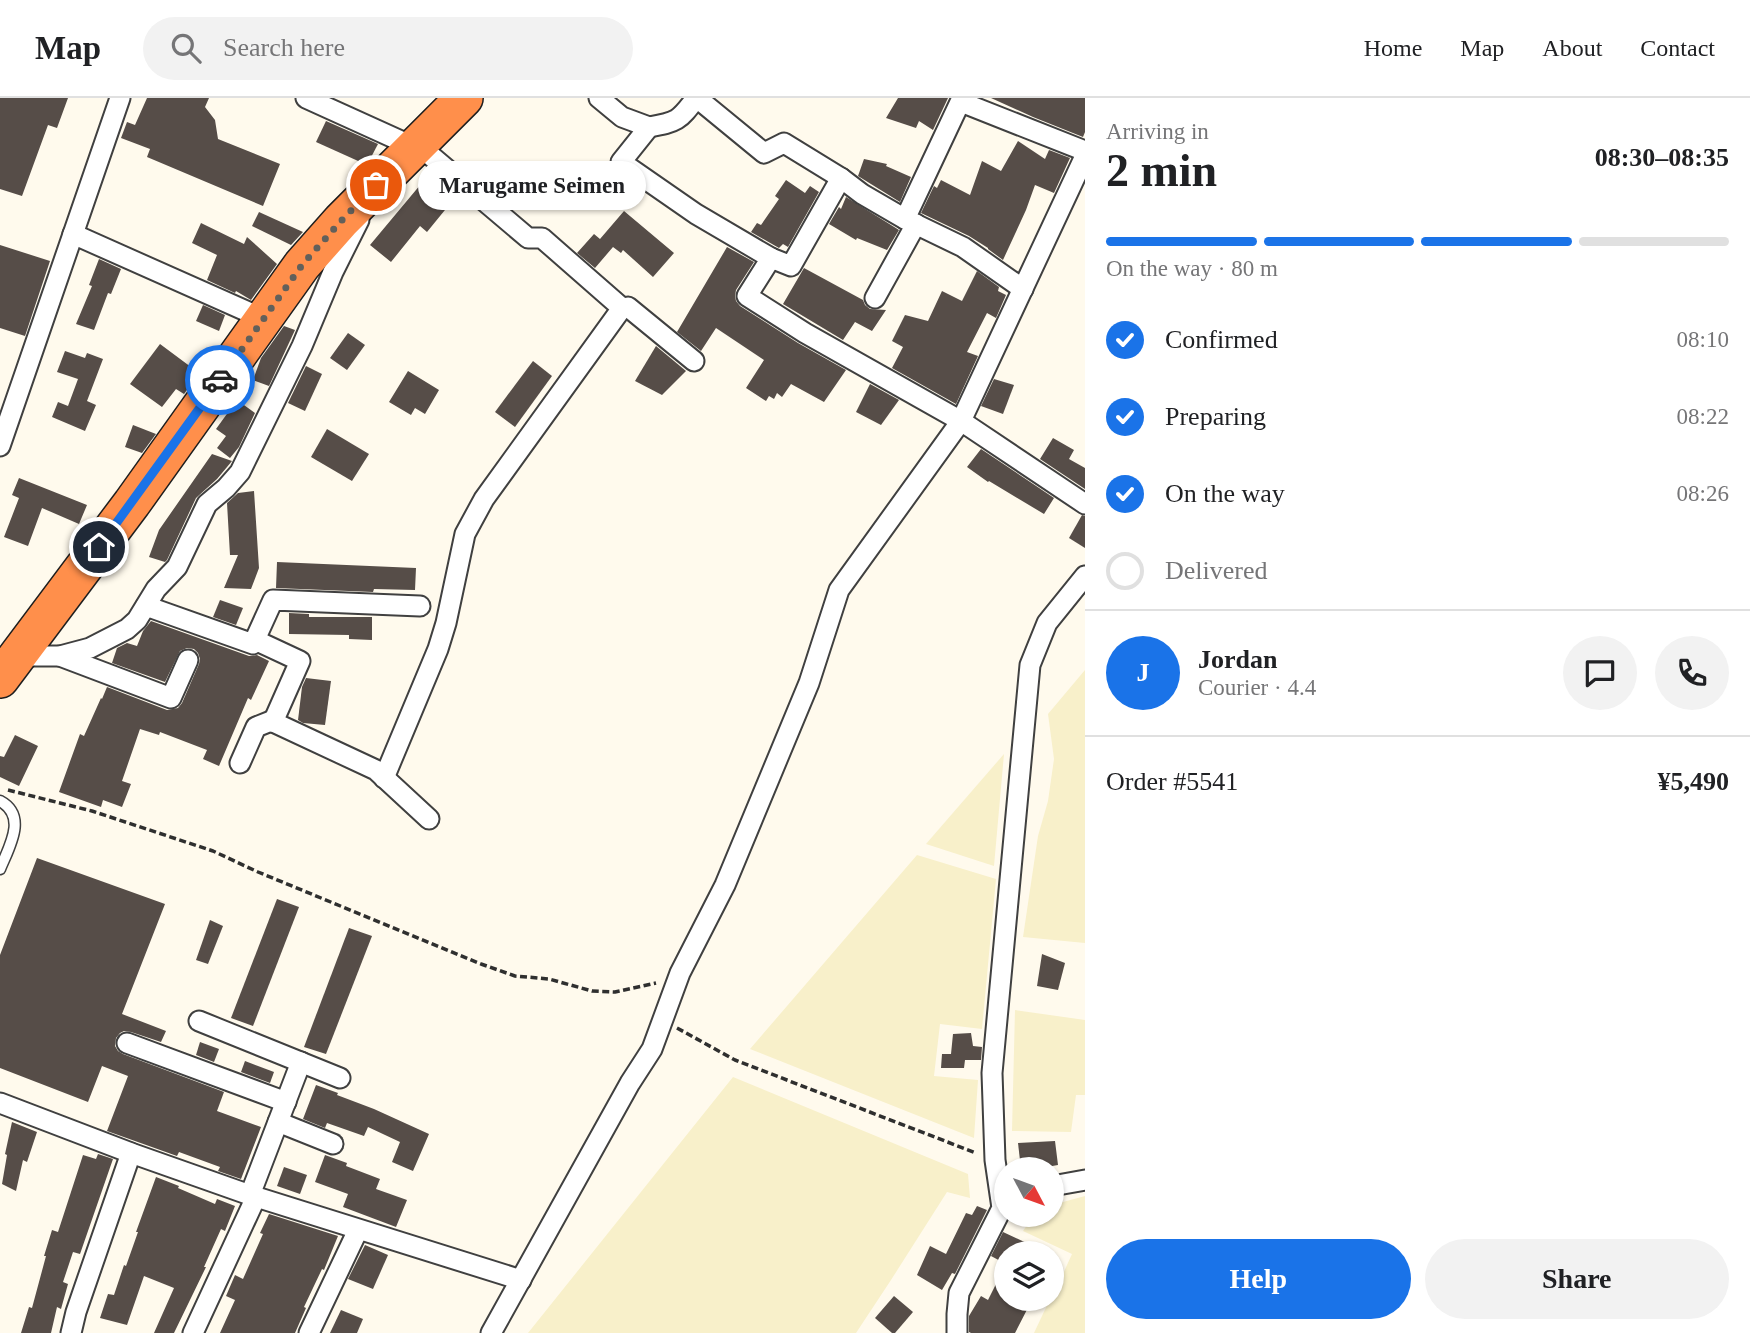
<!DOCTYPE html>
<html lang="en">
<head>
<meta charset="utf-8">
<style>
	body { margin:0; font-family:"Times New Roman",serif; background:#f2f2f2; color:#202124; height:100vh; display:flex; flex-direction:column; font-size:26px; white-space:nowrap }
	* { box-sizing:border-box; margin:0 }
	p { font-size:23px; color:#757577 }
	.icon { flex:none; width:38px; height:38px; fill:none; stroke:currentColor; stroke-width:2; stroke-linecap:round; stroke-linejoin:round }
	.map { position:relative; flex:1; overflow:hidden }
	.drawer { display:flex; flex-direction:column; background:#fff; width:665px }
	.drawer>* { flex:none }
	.needle { width:46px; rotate:131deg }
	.buttons { position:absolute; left:994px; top:1059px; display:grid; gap:14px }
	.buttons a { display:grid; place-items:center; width:70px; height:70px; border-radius:50%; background:#fff; box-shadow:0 2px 5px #0004; font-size:35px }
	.pin { position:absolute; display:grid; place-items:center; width:60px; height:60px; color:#fff; margin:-30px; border:4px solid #fff; border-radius:50%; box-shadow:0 2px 7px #0007 }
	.courier { position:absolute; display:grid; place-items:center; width:70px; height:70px; margin:-35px; border:5px solid #1a73e8; border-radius:50%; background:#fff; color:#222; box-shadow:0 2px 9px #0007 }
	.bubble { position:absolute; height:49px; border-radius:24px; background:#fff; box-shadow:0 2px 5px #0004; font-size:23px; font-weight:700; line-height:49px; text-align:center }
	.overview em { font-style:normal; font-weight:700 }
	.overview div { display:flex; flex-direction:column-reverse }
	.overview { display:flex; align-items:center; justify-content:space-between; height:119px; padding:0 21px }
	h1 { font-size:46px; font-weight:700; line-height:52px }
	.bar { display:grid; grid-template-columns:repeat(4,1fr); gap:10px 7px; align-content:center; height:84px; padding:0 21px }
	.bar i { height:9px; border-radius:5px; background:#e0e0e0 }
	.bar .active { background:#1a73e8 }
	.bar p { grid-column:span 4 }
	.line { display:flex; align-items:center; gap:18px; padding:0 21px; border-top:2px solid #e0e0e0 }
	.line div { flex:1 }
	.round { display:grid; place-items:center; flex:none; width:74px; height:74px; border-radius:37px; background:#f2f2f2 }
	ol { padding:0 21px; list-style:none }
	li { display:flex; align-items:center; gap:21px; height:77px }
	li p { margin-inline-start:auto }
	li .icon { padding:7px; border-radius:50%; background:#1a73e8; color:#fff; stroke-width:4 }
	li:last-child { color:#757577 }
	li i { width:38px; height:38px; border:4px solid #e0e0e0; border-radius:50% }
	.cta { display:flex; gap:14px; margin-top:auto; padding:14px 21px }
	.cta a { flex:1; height:80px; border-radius:42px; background:#1a73e8; color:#fff; font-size:28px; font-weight:700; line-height:80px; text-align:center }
	.cta a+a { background:#f2f2f2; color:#202124 }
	header { display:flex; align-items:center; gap:42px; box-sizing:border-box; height:98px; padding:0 35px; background:#fff; border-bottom:2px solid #e0e0e0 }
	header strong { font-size:33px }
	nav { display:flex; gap:38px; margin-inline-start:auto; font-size:24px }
	.search { width:490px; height:63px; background:#f2f2f2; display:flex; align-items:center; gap:18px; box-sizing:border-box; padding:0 24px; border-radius:38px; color:#757577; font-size:26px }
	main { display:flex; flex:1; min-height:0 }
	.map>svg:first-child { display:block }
</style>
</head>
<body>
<header>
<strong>Map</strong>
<div class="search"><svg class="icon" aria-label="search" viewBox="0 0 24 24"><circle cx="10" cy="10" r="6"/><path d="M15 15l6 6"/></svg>Search here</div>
<nav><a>Home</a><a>Map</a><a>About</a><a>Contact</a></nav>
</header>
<main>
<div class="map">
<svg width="1085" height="1235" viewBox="0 0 1085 1235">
	<rect width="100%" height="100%" fill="#fffaed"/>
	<g fill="#f8f0ca">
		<polygon points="1085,572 1085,845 1023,839 1038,738 1048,703 1054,661 1048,616"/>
		<polygon points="1004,656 994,768 926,746"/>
		<polygon points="917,757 996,781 982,931 940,926 934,978 978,982 974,1040 750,951"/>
		<polygon points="1015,912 1085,922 1085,997 1076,997 1071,1034 1012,1033"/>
		<polygon points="733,979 968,1076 970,1100 947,1094 891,1182 856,1235 528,1235"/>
		<polygon points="1085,1098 1085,1235 1034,1235 1050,1201 1052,1200 1072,1156 1023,1133 1034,1117 1052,1116 1052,1107"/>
	</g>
	<g fill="#564d48">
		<polygon points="0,0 68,0 57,30 48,27 22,98 0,91"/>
		<polygon points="147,0 209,0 205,9 215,22 218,41 280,66 263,108 147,59 150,51 121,40 127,24 135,27"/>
		<polygon points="898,0 948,0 933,32 919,23 916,30 886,20"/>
		<polygon points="991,0 1085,0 1085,34 1083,39 1033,19"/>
		<polygon points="326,23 378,46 367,67 316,44"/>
		<polygon points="1018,43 1045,61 1049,52 1070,60 1054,95 1035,87 1026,112 1003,162 988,151 988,150 969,138 921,115 934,88 937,90 941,82 970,97 982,63 1001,73"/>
		<polygon points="864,61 887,66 886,68 911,79 900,104 858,78"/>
		<polygon points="431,74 458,96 427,134 420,128 391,164 370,147"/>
		<polygon points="786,82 805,95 810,88 819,94 788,149 783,146 779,150 751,134 757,125 761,127 779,101 775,98"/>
		<polygon points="846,99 899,132 887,152 857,140 856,142 829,126 839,109 841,111"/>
		<polygon points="624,113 674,155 653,179 623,152 621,155 613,149 595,170 577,155 594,136 600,141"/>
		<polygon points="259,114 303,134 291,147 252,128"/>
		<polygon points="201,125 244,146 247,139 277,166 251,202 236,193 235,195 207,182 217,157 192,145"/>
		<polygon points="0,147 50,163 25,238 0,230"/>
		<polygon points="727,149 754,164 736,192 735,198 736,203 740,208 798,245 846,272 824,304 791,286 782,299 777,295 774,301 769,298 766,303 746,290 764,262 716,230 701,253 677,234"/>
		<polygon points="99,161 121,171 111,196 108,195 94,232 76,226 92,188 89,187"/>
		<polygon points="804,170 863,202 865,207 870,211 886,212 872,233 855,224 843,242 783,206"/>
		<polygon points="977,173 999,189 998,193 1006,197 996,220 987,215 967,254 978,258 956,306 892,270 903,249 892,243 905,217 928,223 942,193 962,203"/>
		<polygon points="203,207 225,217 219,233 196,223"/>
		<polygon points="284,228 295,232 269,288 253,282 261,260"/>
		<polygon points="348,235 365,247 347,272 330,260"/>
		<polygon points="160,246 199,275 184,296 176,291 162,309 130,286"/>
		<polygon points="656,248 686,273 662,297 635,283"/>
		<polygon points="65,253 85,260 87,255 103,261 87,303 96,307 85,333 52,319 58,304 68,308 78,281 57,274"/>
		<polygon points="533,263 552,278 515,329 495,314"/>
		<polygon points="306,268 322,276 305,313 288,305"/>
		<polygon points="408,273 439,292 425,316 415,310 411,317 389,304"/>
		<polygon points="994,281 1014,287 1003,316 981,308"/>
		<polygon points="870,286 899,302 881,327 856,314"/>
		<polygon points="237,302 255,315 239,349 230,360 217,350 226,338 216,331"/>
		<polygon points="133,327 156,336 142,355 125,349"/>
		<polygon points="327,331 369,356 352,383 311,359"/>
		<polygon points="1053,340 1074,352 1069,361 1085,370 1085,391 1040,361"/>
		<polygon points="981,351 1054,400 1044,416 989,383 988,384 967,369"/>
		<polygon points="212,356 232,363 217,381 196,400 167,462 165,464 149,459 159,432"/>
		<polygon points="19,380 87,407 79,426 42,410 28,448 4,439 19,400 12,397"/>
		<polygon points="254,393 259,470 251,491 224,490 238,457 230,457 227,405 238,395"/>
		<polygon points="1082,417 1085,418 1085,450 1069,440"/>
		<polygon points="277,464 416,470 415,492 374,491 373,494 276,490"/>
		<polygon points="220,502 243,510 236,527 213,519"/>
		<polygon points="289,515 309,516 309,519 372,519 372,542 349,541 349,537 289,536"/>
		<polygon points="151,523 249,558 257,557 269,563 251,602 248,600 219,668 203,661 207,652 160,634 159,637 140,631 122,683 131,686 122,709 103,702 101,709 59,694 80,636 84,638 101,600 102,601 107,589 167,612 178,610 182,605 199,566 200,561 198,555 194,551 187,550 180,553 165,584 112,565 117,550 127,545 137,548 143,533"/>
		<polygon points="306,580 331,583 325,627 303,625 298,622 302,589"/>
		<polygon points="15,637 38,648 19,688 0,679 0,658 4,659"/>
		<polygon points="37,760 165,806 122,916 166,933 161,944 131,934 124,933 120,935 116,940 115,948 118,953 123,956 224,994 217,1013 261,1029 241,1081 218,1073 220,1069 179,1054 177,1058 107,1033 128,978 102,968 88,1004 0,970 0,857"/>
		<polygon points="277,801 299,809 253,928 231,920"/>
		<polygon points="210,822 223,828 208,866 196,862"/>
		<polygon points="349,830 372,838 326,956 304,949"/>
		<polygon points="1042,856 1065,865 1058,892 1037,888"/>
		<polygon points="971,935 973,948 982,949 981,962 965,962 964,970 941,970 942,956 951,956 953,936"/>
		<polygon points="200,944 219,951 214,964 196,957"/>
		<polygon points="245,963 274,974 270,985 241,974"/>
		<polygon points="316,987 338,995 337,997 374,1011 429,1036 413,1073 392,1064 400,1044 368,1029 364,1038 327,1025 325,1030 303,1021"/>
		<polygon points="12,1024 37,1034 27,1064 23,1062 16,1093 2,1086 7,1057 5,1056"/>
		<polygon points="1055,1043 1058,1067 1035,1071 1021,1071 1018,1045"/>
		<polygon points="98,1056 113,1061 80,1156 73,1154 63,1184 68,1186 61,1211 57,1209 51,1235 21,1235 29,1209 32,1210 46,1158 44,1158 52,1132 58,1134 83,1057 96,1061"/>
		<polygon points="325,1057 347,1065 346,1068 380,1081 376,1091 407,1102 396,1129 343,1109 348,1096 315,1084"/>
		<polygon points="284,1069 307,1077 300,1096 277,1088"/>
		<polygon points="156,1079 179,1088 178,1090 215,1106 217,1101 235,1108 225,1133 221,1131 204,1169 206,1169 174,1235 154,1235 174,1190 144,1178 127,1227 100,1220 108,1196 114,1197 124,1167 126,1168 138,1134 136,1134"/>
		<polygon points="977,1108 987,1112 955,1176 952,1175 942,1192 917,1177 930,1148 946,1156 966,1115 972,1117"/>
		<polygon points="269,1116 338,1138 324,1172 322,1171 304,1209 306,1210 295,1235 220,1235 235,1202 226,1198 235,1177 243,1181 263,1136 260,1135"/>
		<polygon points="1003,1134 1048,1155 1006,1155 1006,1200 1033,1200 1015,1235 971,1235 969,1234 969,1218 981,1198 988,1202 1006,1166 991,1158"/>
		<polygon points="365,1147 388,1157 373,1191 348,1181"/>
		<polygon points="894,1198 913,1214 895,1235 892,1235 875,1220"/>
		<polygon points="341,1212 363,1221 357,1235 330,1235"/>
	</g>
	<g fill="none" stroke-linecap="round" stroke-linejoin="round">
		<defs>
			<path id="lane" d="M0,703C28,718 9,749 0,771"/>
			<g id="street">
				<polyline points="306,0 414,49"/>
				<polyline points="599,0 622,19 649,29 621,64 696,116 771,160 747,198 805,235 961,323 1085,406"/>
				<polyline points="697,0 764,55 784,45 841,80 862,96 905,121 963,149 1023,191"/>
				<polyline points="961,4 1085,53"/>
				<path d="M649,29C677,24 679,23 696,0"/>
				<polyline points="905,121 962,0"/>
				<polyline points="73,136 264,221"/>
				<polyline points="771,160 791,168 841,80"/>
				<polyline points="875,200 916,126"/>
				<polyline points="622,210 628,209 694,263"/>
				<polyline points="0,348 120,0"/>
				<polyline points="146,508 253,546 273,502 420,508"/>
				<polyline points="255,542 300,563 273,624"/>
				<polyline points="17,558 60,558 90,550 127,531 137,522 156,491 177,469 207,406 226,390 240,374 302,248 333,174 359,122 359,118"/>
				<polyline points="60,558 171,600 188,562"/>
				<polyline points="240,665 256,629 271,623 376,672 429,721"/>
				<polyline points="384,680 438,551 446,525 465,436 484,401 622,210 542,140 528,140 417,46"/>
				<polyline points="199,923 340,980"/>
				<polyline points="127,945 286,1004"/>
				<polyline points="0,1005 131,1055 250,1097 521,1182"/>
				<polyline points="278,1024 333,1046"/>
				<polyline points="1052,1088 1085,1082"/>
				<polyline points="250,1097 301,964"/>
				<polyline points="71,1235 76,1214 131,1055"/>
				<polyline points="193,1235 256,1099"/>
				<polyline points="309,1235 358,1132"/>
				<polyline points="491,1235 630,985 652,951 680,875 725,787 809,585 839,492 961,323 1085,58"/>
				<polyline points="957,1235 957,1216 959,1195 1002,1110 995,1062 992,975 1030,567 1047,525 1085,478"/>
			</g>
			<polyline id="highway" points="0,581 132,405 302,167 341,123 464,0"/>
		</defs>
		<use href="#lane" stroke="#404040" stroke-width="13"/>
		<use href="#street" stroke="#404040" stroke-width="23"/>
		<use href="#highway" stroke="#1e1e1e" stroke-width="40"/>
		<g stroke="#2f2f2f" stroke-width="3.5" stroke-dasharray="7 3.5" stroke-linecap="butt">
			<polyline points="8,692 92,713 213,753 258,774 481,866 515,878 549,881 592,893 615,894 656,885"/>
			<polyline points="677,930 735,962 976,1055"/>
		</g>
		<use href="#lane" stroke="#fff" stroke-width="10"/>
		<use href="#street" stroke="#fff" stroke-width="19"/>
		<use href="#highway" stroke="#ff8f4b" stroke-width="37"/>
	</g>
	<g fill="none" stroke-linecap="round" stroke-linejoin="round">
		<polyline stroke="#62605b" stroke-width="7" stroke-dasharray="0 12.6" points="220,282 302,167 341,123 376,87"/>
		<polyline stroke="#1a73e8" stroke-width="9" points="99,449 220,282"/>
	</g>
</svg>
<div class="buttons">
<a><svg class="needle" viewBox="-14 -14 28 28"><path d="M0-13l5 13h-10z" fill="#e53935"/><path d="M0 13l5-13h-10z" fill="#757577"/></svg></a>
<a><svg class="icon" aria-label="layers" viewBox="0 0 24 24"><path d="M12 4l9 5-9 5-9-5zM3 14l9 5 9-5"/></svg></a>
</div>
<div class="pin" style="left:376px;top:87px;background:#ea580c"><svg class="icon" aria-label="bag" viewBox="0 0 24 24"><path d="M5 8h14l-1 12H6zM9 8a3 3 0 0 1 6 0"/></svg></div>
<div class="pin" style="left:99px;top:449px;background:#1f2937"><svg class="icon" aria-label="home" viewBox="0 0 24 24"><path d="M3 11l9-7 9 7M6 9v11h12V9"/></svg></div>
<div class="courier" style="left:220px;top:282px"><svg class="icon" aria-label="car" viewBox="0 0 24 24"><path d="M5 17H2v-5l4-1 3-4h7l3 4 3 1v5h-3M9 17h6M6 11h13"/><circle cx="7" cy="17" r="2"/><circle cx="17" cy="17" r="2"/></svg></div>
<div class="bubble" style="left:418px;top:63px;width:228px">Marugame Seimen</div>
</div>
<section class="drawer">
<div class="overview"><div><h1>2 min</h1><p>Arriving in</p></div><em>08:30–08:35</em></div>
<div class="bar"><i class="active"></i><i class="active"></i><i class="active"></i><i></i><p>On the way · 80 m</p></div>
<ol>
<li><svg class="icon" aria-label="check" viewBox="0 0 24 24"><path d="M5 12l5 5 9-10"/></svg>Confirmed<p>08:10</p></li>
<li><svg class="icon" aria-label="check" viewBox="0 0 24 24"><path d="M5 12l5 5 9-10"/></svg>Preparing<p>08:22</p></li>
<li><svg class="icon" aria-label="check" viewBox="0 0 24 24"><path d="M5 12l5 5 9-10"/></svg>On the way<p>08:26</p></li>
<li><i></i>Delivered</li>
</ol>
<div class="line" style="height:126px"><b class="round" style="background:#1a73e8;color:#fff">J</b><div><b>Jordan</b><p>Courier · 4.4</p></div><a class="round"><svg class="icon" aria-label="chat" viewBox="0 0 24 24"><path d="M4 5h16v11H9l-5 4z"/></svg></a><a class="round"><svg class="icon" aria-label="phone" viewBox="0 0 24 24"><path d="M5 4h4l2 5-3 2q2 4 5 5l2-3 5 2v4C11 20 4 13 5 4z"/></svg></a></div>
<div class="line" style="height:91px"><div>Order #5541</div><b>¥5,490</b></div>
<div class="cta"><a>Help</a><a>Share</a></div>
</section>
</main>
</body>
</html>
